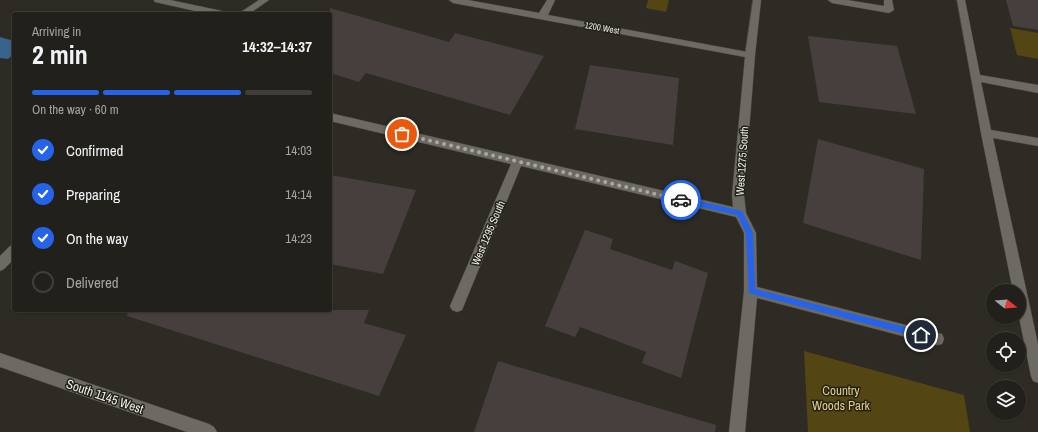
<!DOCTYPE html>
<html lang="en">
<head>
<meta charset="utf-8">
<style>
	body { margin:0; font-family:"Archivo Narrow",sans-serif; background:#2e2d28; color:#f1f3f6; height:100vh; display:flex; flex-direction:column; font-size:15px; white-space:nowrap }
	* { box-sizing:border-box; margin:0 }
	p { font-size:13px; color:#a2a3a3 }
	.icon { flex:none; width:22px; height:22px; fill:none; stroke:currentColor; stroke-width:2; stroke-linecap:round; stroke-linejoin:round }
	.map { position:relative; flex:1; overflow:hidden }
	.sheet { position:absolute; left:12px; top:12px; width:320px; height:300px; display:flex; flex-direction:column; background:#22201b; border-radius:4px; box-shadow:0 1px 3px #0004,0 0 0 1px #3f3e3a }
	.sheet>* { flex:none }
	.needle { width:26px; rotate:107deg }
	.tools { position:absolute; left:986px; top:284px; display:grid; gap:8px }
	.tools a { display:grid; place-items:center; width:40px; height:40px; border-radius:50%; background:#22201b; box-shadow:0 1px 3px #0004,0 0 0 1px #3f3e3a; font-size:20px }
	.pin { position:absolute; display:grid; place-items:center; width:34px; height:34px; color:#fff; margin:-17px; border:2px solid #fff; border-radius:50%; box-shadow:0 1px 4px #0007 }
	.courier { position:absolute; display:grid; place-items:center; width:40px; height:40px; margin:-20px; border:3px solid #2563eb; border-radius:50%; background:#fff; color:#222; box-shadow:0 1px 5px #0007 }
	.headline em { font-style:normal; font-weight:700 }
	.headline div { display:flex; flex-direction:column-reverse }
	.headline { display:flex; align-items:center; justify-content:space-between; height:68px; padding:0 20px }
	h1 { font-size:26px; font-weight:700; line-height:30px }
	.bar { display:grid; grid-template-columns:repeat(4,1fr); gap:6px 4px; align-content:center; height:48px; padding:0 20px }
	.bar i { height:5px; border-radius:3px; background:#3f3e3a }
	.bar .selected { background:#2563eb }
	.bar p { grid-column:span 4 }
	ol { padding:0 20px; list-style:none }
	li { display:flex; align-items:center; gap:12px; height:44px }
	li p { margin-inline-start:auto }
	li .icon { padding:4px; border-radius:50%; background:#2563eb; color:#fff; stroke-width:4 }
	li:last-child { color:#a2a3a3 }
	li i { width:22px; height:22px; border:2px solid #3f3e3a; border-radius:50% }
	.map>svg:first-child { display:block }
</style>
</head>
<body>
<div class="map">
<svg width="1038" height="432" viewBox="0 0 1038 432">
	<rect width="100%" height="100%" fill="#2d2b24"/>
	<g fill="#534612">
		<polygon points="648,0 669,0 666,12 646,8"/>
		<polygon points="1010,28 1038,33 1038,59 1017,55"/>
		<polygon points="804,351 964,395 970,432 808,432"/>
	</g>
	<polygon fill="#376488" points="0,37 14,41 14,54 8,59 0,58"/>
	<g fill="#473f3d">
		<polygon points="1006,0 1038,0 1038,30 1013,26"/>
		<polygon points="330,8 449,42 455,33 544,56 510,115 366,73 359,82 330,73"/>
		<polygon points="808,36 897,46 916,114 819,102"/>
		<polygon points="590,65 679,78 673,145 575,129"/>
		<polygon points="818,139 924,169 921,260 803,223"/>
		<polygon points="330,175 416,190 383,274 330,264"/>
		<polygon points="585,230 613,239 610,249 672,270 675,261 708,273 681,378 642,363 646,352 580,327 575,337 545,326"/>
		<polygon points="128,310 369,310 364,323 406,335 379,396 127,316"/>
		<polygon points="498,361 716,425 715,432 474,432"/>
	</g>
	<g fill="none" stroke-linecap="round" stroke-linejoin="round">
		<defs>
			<g id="service">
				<polygon points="753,0 761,0 755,55 750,58 745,55"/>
				<polygon points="828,0 847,0 884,6 884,0 892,0 894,10 889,13 832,3"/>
				<polygon points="957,0 965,0 980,75 1038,85 1038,93 981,82 991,130 1038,138 1038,146 993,138 1038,344 1038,383 1033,381 1031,376 1019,317 1019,291 1013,291 981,133"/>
			</g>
			<g id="minor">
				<polygon points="154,0 170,0 222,11 227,14 209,14 155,2"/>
				<polygon points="259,0 269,0 249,14 238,14"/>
				<polygon points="449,0 468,0 539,13 547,0 555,0 548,15 753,53 755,55 744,195 746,213 756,233 757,287 937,333 942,334 944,339 942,344 937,345 757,298 745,432 729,432 744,291 744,233 736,217 521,166 462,310 457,312 452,310 450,306 511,164 330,121 330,113 733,207 732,195 745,57 453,3"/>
				<polygon points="14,245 14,259 4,269 0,271 0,256 10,246"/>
				<polygon points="0,353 209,424 214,427 217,432 187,432 0,367"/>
			</g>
		</defs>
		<use href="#service" stroke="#494742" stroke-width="1"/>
		<use href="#minor" stroke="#494742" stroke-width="1"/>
		<use href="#service" fill="#6c6a62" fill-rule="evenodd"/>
		<use href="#minor" fill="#6c6a62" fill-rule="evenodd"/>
	</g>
	<polygon fill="#2563eb" points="681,197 742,211 753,233 755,289 921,331 925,335 924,337 921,338 749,293 746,233 737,215 678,202 677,200"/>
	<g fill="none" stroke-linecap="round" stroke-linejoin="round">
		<polyline stroke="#aaa8a3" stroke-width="4" stroke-dasharray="0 7.2" points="402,134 681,200"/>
	</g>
	<g text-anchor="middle" stroke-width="3" stroke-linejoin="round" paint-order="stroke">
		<g font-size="9" fill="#eeece8" stroke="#23211b">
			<text transform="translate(602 28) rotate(10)" y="3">1200 West</text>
		</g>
		<g font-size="11" fill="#eeece8" stroke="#23211b">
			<text transform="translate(742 161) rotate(-86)" y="4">West 1275 South</text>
			<text transform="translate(488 233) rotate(-67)" y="4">West 1295 South</text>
		</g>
		<g font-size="13" fill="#e2cc79" stroke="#23211b">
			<text x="841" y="395">Country<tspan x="841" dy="15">Woods Park</tspan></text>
		</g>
		<g font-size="13" fill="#eeece8" stroke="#23211b">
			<text transform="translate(105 396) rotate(19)" y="5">South 1145 West</text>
		</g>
	</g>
</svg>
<div class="tools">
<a><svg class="needle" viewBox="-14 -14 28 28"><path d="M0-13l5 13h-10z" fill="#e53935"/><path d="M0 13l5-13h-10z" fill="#a2a3a3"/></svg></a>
<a><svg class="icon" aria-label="locate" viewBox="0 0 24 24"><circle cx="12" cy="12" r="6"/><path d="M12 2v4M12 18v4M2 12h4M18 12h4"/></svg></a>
<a><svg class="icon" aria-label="layers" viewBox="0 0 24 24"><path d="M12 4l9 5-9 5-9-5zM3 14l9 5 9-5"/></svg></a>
</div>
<div class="pin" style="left:402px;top:134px;background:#ea580c"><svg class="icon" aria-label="bag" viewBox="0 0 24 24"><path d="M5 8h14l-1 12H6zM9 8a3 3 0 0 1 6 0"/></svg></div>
<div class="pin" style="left:921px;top:335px;background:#1f2937"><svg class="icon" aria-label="home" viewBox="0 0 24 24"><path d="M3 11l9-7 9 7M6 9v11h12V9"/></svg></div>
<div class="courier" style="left:681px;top:200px"><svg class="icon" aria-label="car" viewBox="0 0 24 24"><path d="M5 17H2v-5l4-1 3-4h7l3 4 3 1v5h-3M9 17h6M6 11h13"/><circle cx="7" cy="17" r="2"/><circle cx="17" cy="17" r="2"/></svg></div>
<section class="sheet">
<div class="headline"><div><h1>2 min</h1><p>Arriving in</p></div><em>14:32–14:37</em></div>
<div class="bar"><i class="selected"></i><i class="selected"></i><i class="selected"></i><i></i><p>On the way · 60 m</p></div>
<ol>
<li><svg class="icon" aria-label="check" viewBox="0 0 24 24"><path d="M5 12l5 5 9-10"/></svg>Confirmed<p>14:03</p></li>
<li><svg class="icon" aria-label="check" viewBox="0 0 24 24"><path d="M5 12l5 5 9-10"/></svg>Preparing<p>14:14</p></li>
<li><svg class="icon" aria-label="check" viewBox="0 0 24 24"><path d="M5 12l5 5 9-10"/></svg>On the way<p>14:23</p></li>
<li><i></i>Delivered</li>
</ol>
</section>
</div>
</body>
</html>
